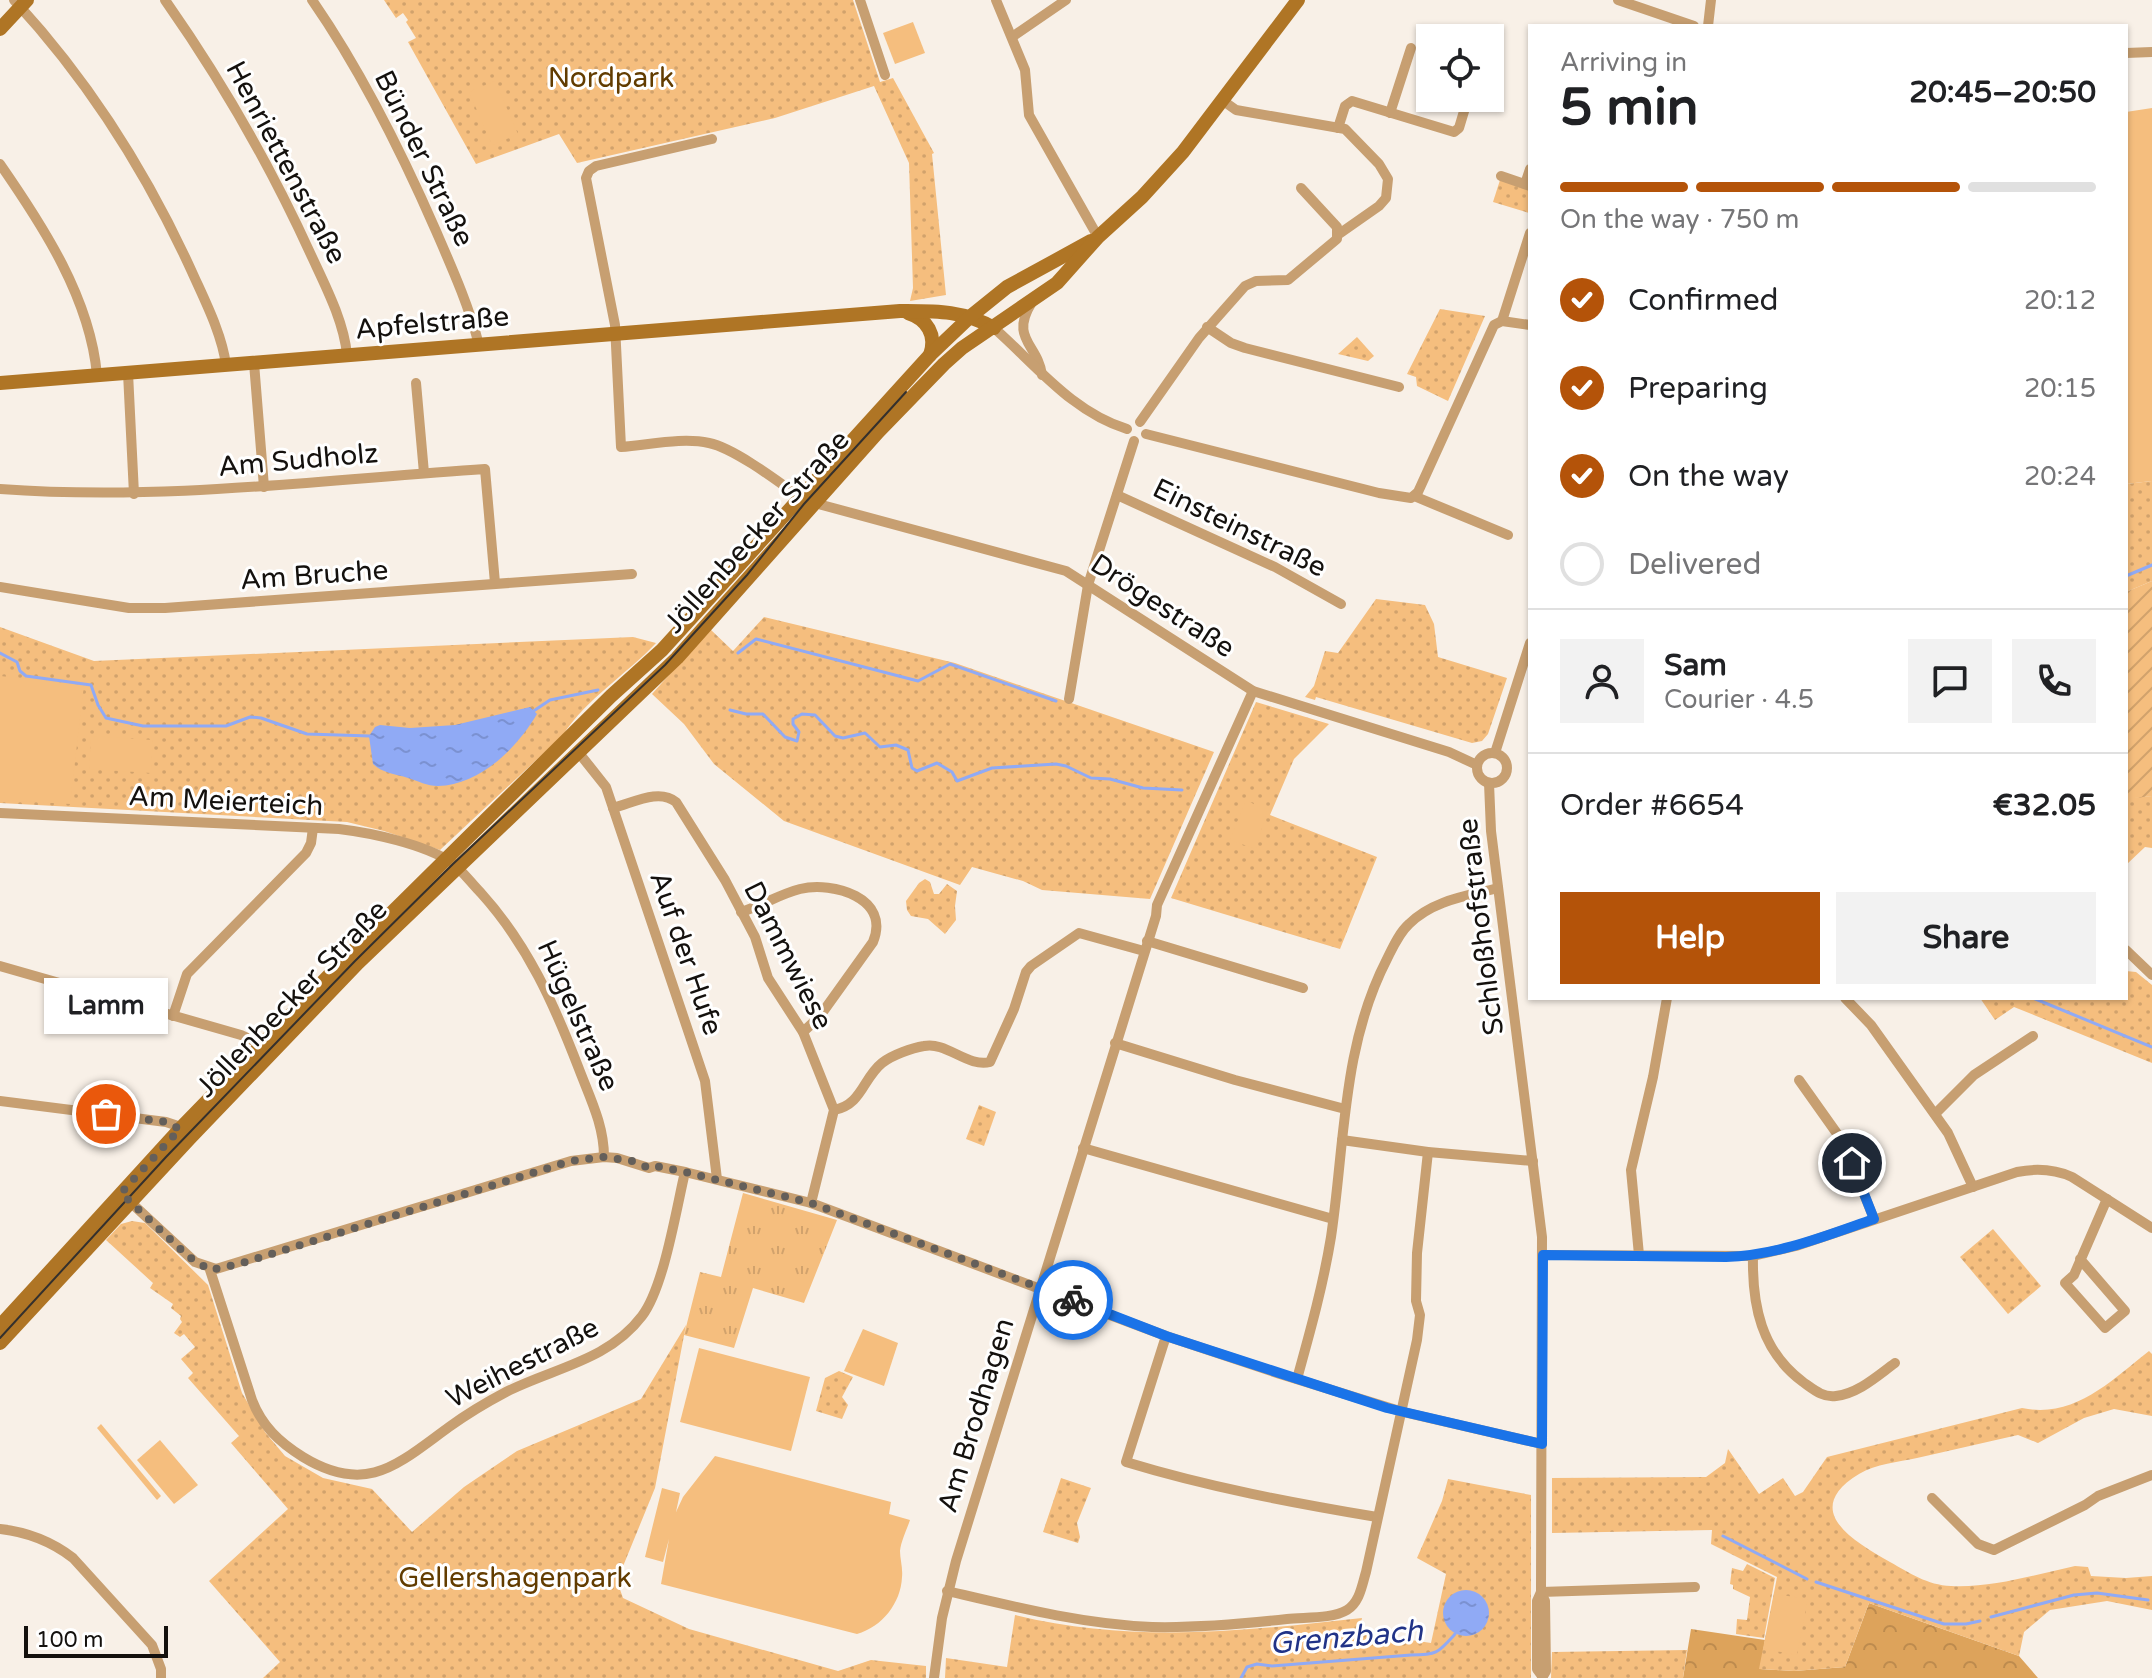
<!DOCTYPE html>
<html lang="en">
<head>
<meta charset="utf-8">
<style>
	body { margin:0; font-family:"Varela Round",sans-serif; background:#f2f2f2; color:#202124; height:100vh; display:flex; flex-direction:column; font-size:30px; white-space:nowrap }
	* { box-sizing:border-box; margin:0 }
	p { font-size:26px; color:#757577 }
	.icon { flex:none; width:44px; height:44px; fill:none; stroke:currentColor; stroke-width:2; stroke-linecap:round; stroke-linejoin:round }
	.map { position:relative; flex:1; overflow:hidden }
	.drawer { position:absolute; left:1528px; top:24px; width:600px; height:976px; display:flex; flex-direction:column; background:#fff; border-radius:0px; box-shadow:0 2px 6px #0004 }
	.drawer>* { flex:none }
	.tools { position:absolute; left:1416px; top:24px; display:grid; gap:16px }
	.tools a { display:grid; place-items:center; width:88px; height:88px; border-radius:0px; background:#fff; box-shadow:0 2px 6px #0004; font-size:40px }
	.scale { position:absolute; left:24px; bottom:20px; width:144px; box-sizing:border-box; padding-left:8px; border:4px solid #14110e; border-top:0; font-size:22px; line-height:28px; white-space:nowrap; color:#14110e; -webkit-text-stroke:6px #fff; paint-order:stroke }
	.pin { position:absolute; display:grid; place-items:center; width:68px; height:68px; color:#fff; margin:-34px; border:4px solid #fff; border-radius:50%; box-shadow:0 2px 8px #0007 }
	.courier { position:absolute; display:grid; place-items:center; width:80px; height:80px; margin:-40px; border:6px solid #1a73e8; border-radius:50%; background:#fff; color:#222; box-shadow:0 2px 10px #0007 }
	.bubble { position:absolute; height:56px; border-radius:0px; background:#fff; box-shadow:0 2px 6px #0004; font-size:26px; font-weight:800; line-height:56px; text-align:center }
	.overview em { font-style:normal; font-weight:800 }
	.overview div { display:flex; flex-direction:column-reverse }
	.overview { display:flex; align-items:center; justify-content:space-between; height:136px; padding:0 32px }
	h1 { font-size:52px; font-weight:800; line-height:60px }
	.bar { display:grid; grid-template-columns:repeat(4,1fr); gap:12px 8px; align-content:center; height:96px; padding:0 32px }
	.bar i { height:10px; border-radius:6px; background:#e0e0e0 }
	.bar .on { background:#b45309 }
	.bar p { grid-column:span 4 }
	.line { display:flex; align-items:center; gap:20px; padding:0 32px; border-top:2px solid #e0e0e0 }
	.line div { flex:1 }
	.round { display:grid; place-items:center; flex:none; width:84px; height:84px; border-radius:0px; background:#f2f2f2 }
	ol { padding:0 32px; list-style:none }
	li { display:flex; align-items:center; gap:24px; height:88px }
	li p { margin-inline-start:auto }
	li .icon { padding:8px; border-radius:50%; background:#b45309; color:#fff; stroke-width:4 }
	li:last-child { color:#757577 }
	li i { width:44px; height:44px; border:4px solid #e0e0e0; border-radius:50% }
	.cta { display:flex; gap:16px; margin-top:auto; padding:16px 32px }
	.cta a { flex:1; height:92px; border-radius:0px; background:#b45309; color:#fff; font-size:32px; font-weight:800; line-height:92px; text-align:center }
	.cta a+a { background:#f2f2f2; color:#202124 }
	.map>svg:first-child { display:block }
</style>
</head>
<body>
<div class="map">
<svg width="2152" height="1678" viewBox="0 0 2152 1678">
	<defs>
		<pattern id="grass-tufts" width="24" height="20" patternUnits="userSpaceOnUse" patternTransform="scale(2)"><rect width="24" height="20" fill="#f5be7e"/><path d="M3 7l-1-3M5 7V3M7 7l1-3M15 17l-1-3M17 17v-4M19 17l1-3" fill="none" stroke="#d1a26c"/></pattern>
		<pattern id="forest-crowns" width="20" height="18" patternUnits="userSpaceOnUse" patternTransform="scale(2)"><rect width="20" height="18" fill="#dda35b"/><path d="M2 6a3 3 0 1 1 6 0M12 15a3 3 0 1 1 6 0" fill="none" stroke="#bd8b4e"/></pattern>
		<pattern id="park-dots" width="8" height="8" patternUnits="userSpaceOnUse" patternTransform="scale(2)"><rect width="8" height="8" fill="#f5be7e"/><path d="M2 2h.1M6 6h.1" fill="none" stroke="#d1a26c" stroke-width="1.8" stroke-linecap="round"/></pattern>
		<pattern id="garden-furrows" width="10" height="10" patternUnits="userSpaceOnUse" patternTransform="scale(2)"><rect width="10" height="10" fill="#f5be7e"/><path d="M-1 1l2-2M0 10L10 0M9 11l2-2" fill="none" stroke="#d1a26c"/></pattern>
		<pattern id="water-ripples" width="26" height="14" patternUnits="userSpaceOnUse" patternTransform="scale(2)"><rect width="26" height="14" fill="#90aaf5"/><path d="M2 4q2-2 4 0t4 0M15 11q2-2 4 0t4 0" fill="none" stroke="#7b91d1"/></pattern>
	</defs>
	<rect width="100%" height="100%" fill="#f8f0e7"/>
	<polygon fill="url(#grass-tufts)" points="743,1193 837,1220 804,1303 753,1288 734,1348 684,1335 700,1272 721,1277"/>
	<polygon fill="url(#forest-crowns)" points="1869,1603 2019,1656 2038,1678 1683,1678 1691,1629 1765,1640 1760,1669 1794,1671 1845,1667"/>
	<g fill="url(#park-dots)">
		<polygon points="384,0 853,0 880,82 893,78 934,153 932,154 946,295 910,301 913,288 909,163 874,86 775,118 577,163 559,134 476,164 408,42 416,38 406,22 408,20 403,13 396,18"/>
		<polygon points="1500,180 1530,190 1529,213 1493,202"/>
		<polygon points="1440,309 1485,316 1448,401 1417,386 1416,377 1407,374"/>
		<polygon points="1357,337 1374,356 1368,361 1338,354"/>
		<polygon points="2152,481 2152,581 2126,592 2126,484"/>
		<polygon points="1376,599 1425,605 1434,624 1438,657 1507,678 1488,734 1482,741 1472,743 1316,697 1315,700 1305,697 1314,686 1325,651 1338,653"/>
		<polygon points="764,617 955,663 1214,752 1150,899 1042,890 1023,881 972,867 960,885 784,821 714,764 684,724 652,694 710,629 733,651"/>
		<path d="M0,627L94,661L633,637L656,643C627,674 586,699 563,735L440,850L384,831L347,822L0,803Z"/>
		<polygon points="1256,702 1329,724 1294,759 1270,815 1377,857 1340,949 1171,898"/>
		<polygon points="2152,796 2152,848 2145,847 2126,865 2126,798"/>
		<polygon points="925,879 930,882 934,894 939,894 947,884 957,891 955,906 956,920 945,934 928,919 911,916 907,910 906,901 919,883"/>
		<polygon points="2126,971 2136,972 2152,985 2152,1063 2014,1007 1995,1020 1980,998 2126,998"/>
		<polygon points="979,1105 996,1112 984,1146 966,1139"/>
		<polygon points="132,1221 145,1223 208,1285 242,1393 265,1432 285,1456 323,1478 372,1489 412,1532 464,1487 517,1451 641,1399 686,1325 655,1488 617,1581 623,1598 689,1629 838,1671 871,1660 926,1666 926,1678 263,1678 280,1662 209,1581 288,1509 231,1443 239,1436 188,1378 193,1373 181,1359 195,1347 184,1334 180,1337 174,1333 182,1322 180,1319 181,1316 171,1308 173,1304 150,1288 153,1283 106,1240 121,1224"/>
		<polygon points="1993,1229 2041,1286 2008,1314 1960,1257"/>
		<path d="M2149,1351L2152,1354V1416L2114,1409L2084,1418L2038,1443L2018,1435C1984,1443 1951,1450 1917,1458C1898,1462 1876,1464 1859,1474C1800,1510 1853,1541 1890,1562C1910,1573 1927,1585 1951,1586C1992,1588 2034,1575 2075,1566L2088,1567L2091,1576L2126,1578L2152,1576V1610L2107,1601L2050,1610L2024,1632L2019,1656L1869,1603L1845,1667L1794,1671L1759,1669L1777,1577L1711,1544L1712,1530L1552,1533V1478L1706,1477L1725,1463L1728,1449L1759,1494L1783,1478L1795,1496L1803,1492L1827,1457L2022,1408C2074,1419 2111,1381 2149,1351Z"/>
		<polygon points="839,1371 853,1377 842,1397 848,1405 842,1419 816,1411 825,1378"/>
		<polygon points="1061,1478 1091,1488 1077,1523 1080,1537 1078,1543 1043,1532"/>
		<path d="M1448,1479L1531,1495V1678H945L946,1658L1007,1667L1015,1615C1133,1644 1244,1631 1362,1618L1359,1632L1431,1643L1446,1574L1417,1558L1442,1501Z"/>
		<polygon points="1747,1564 1775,1578 1764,1638 1736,1634 1737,1619 1747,1620 1750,1597 1733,1589 1733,1585 1730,1584 1732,1568 1743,1571"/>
		<polygon points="1687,1650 1683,1678 1551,1678 1552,1652"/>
	</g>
	<polygon fill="url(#garden-furrows)" points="2152,581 2152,796 2126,799 2126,592"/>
	<g fill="#f5be7e">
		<polygon points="913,22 925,53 895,64 883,33"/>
		<polygon points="495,81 518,134 492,145 469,92"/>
		<polygon points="2152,108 2152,481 2126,484 2126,112"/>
		<polygon points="0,676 84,685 70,804 0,800"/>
		<polygon points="91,736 153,740 151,773 89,769"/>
		<polygon points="1246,800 1267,811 1256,849 1230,840"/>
		<polygon points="863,1329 898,1343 884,1386 844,1371"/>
		<polygon points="699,1348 810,1377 791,1451 680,1422"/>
		<polygon points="101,1424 161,1496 157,1500 97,1428"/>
		<polygon points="160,1440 198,1485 174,1504 137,1460"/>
		<path d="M715,1456L891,1502L889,1514L910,1520C907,1529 901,1541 900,1551C900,1559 903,1568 902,1577C901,1603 882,1627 857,1634L661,1584L669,1539L663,1562L645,1557L662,1488L680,1493L676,1512L683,1497Z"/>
		<polygon points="1774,1594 1808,1599 1797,1655 1764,1649"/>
	</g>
	<g fill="url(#water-ripples)">
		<path d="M530,707L537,714C517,748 480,785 438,786C427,786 418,781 408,778C396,774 382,773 373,764L369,736L375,727L380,725L410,728L455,725Z"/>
		<circle cx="1466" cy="1613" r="23"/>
	</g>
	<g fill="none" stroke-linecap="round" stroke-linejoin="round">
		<g stroke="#90aaf5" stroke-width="3">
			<polyline points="2126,576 2152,565"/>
			<polyline points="0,653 17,662 20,671 26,676 91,685 98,705 106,718 143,726 226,726 250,717 261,718 307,734 370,736"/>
			<polyline points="738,653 756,639 918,681 950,664 1056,701"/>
			<polyline points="730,710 746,714 763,714 785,737 797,741 799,732 793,724 793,719 802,714 815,715 835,736 843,738 865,733 880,747 896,745 908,750 912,768 917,771 937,763 952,772 957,781 992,768 1056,764 1066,766 1091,778 1110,779 1143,788 1182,790"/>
			<polyline points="532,712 550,700 598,690"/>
			<polyline points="2033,998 2152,1047"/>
			<polyline points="1723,1536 1807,1579"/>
			<polyline points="1816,1582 1944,1624 1966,1624 1980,1621"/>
			<polyline points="1991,1617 2074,1595 2097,1593 2148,1600"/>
			<path d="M1241,1678L1247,1667L1257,1664L1272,1666L1411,1655C1437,1655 1438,1653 1455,1634"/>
		</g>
		<g stroke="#c79f71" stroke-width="10">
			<path d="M14,0C88,80 147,173 192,272C205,301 222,334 226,365"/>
			<path d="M165,0C222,81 271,167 312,257C326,287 344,322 347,355"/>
			<path d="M312,0C362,72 401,151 436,231C452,268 469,306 479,345"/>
			<polyline points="860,0 885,75"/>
			<polyline points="996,0 1025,70 1029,115 1098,237"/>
			<polyline points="1618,0 1694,26"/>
			<polyline points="1708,26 1711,0"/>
			<polyline points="1012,37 1066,0"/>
			<polyline points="2126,53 2152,52"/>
			<polyline points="1222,100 1236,110 1345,129 1379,164 1388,179 1386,198 1379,206 1339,234"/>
			<polyline points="1390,113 1411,48"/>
			<polyline points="1338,128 1345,106 1352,101 1454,132 1459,128 1468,98"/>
			<path d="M712,139L596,166L589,171L586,178L615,325L621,447C649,445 682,437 709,443C734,448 779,482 801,498"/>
			<path d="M0,164C43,226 90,298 97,375"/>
			<polyline points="1501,176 1530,186"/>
			<polyline points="1525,184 1530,169"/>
			<path d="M1032,302C1009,339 1038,344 1042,375"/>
			<polyline points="1502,321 1530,233"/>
			<polyline points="1207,327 1231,343 1245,348 1399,387"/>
			<path d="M994,328C1036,365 1072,412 1127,429"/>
			<polyline points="254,363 264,487"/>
			<polyline points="128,373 134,494"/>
			<polyline points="416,383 424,473"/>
			<polyline points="1140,422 1199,338 1245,286 1256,281 1288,280 1337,239 1337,227 1301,188"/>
			<polyline points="1146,434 1379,493 1411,498 1418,492 1494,325 1502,321 1530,325"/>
			<path d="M0,489C164,501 321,480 485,469L495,583"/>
			<polyline points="1117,495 1275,567 1341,604"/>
			<polyline points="1414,496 1508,535"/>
			<polyline points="816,501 822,505 1066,571 1253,691 1449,752 1477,765"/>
			<polyline points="0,587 129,608 165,608 632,574"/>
			<polyline points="1069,699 1088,585 1134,441"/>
			<circle cx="1492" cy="768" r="15"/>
			<polyline points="579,753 606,787 705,1081 717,1179"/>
			<polyline points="1495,753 1530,643"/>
			<polyline points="1489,783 1491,831 1542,1237 1541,1592 1545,1601 1546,1671 1542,1678"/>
			<path d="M613,808C633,803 659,788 676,802L725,880L755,937L768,978L803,1032L834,1110L811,1203"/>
			<path d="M0,813L339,829C372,833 423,844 451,862C462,870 471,883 481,893C528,945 554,1004 579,1069C590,1098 604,1125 604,1157"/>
			<path d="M741,912C761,906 780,894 800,889C833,881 891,898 873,942L820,1016L803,1032"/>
			<polyline points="1147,941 1303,988"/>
			<polyline points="2126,950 2152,975"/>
			<polyline points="0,966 241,1035 256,1042 265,1051"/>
			<polyline points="1845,998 1871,1025 1948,1133 1973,1187"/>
			<polyline points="173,1016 187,974 306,853 311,843 313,828"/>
			<polyline points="1115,1043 1235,1080 1345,1109"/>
			<polyline points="1799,1080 1843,1142 1874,1219"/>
			<polyline points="0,1101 166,1122 175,1125 185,1133"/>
			<path d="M834,1110C862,1105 863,1078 882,1063C892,1055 912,1048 924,1046C946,1041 968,1068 990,1062L1014,1009L1026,972L1031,966L1079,933L1144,951"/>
			<polyline points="1935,1114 1974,1075 2033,1036"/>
			<polyline points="1342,1140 1428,1152 1533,1161"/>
			<polyline points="1083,1148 1333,1219"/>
			<polyline points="126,1198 195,1262 216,1269 571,1161 604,1157 617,1158 649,1168 655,1166 685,1172 811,1203 1166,1336 1280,1374 1403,1412 1542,1444"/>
			<path d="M1543,1255L1753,1256L1796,1246L2017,1172C2037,1168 2054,1169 2072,1177L2152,1228"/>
			<polyline points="1639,1255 1631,1170 1653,1077 1667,998"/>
			<path d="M1753,1256C1752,1305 1761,1351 1803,1382C1813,1389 1823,1398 1836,1396C1859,1393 1877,1376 1895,1363"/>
			<polyline points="2080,1259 2125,1311 2105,1328 2065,1283 2074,1275 2107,1199"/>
			<path d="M210,1270L252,1400C262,1426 279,1442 303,1457C367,1496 398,1464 449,1427C467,1414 487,1402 506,1392C553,1368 608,1361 642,1316C664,1287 676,1210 685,1172"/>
			<path d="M1166,1336L1126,1462C1208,1487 1293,1503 1377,1517"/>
			<path d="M1297,1379C1310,1332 1323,1286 1331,1237C1345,1143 1342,1046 1387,959C1393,947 1399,933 1409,924C1433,900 1467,896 1498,888"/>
			<polyline points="1932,1498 1978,1544 1994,1550 2085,1505 2098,1496 2152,1475"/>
			<path d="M0,1529C27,1532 51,1541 73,1558L152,1645L161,1669V1678"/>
			<path d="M947,1591C1015,1607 1082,1624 1152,1627C1197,1628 1243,1624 1287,1619C1305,1617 1332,1619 1347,1610C1360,1602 1362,1585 1366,1572L1417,1340L1420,1315L1416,1301L1417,1253L1428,1152"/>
			<polyline points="1541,1592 1695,1587"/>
			<polyline points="1541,1592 1537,1601 1537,1669 1542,1676"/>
			<polyline points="934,1678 942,1618 956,1561 1156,916 1157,905 1253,691"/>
		</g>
		<g stroke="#af7525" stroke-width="14">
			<polyline points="0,29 27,0"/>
			<path d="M908,313C927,319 937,335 930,355"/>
			<path d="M0,383L900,311C935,311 963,310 994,328"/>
			<polyline points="0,1326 180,1129 349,955 611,696 662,650 930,355 971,316 1007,287 1091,241"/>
			<polyline points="0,1343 190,1138 358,963 677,658 878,432 944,364 962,348 1057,283 1098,237 1142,197 1183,152 1298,0"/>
		</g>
		<polyline stroke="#34302d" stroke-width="2" points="0,1338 166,1157 355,961 453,864 665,665 747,575 804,504 906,392"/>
	</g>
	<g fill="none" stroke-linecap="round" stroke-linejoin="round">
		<polyline stroke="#645f5a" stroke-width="8" stroke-dasharray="0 14.4" points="106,1114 166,1122 180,1129 121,1193 189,1257 210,1270 239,1264 571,1161 604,1157 632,1161 649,1168 655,1166 685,1172 811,1203 1073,1300"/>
		<path stroke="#1a73e8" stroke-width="10" d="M1073,1300L1166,1336L1387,1408L1542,1444L1543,1255L1726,1257C1779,1255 1825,1236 1874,1219L1852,1163"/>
	</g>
	<g text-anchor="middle" stroke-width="6" stroke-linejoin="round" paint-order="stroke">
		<g font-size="28" fill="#623c00" stroke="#fff">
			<text x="611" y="87">Nordpark</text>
			<text x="515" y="1587">Gellershagenpark</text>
		</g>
		<g font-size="28" fill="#14110e" stroke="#fff">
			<text transform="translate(425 158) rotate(64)" y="10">Bünder Straße</text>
			<text transform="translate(287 162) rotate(62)" y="10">Henriettenstraße</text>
			<text transform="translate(432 322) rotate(-5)" y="10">Apfelstraße</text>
			<text transform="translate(298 459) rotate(-5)" y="10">Am Sudholz</text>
			<text transform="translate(1240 527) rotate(26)" y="10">Einsteinstraße</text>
			<text transform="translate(756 531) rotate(-48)" y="10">Jöllenbecker Straße</text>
			<text transform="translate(314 574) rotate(-4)" y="10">Am Bruche</text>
			<text transform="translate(1163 605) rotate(33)" y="10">Drögestraße</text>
			<text transform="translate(226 800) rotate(3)" y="10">Am Meierteich</text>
			<text transform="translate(1480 927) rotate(-97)" y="10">Schloßhofstraße</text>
			<text transform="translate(687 953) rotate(71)" y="10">Auf der Hufe</text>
			<text transform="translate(789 955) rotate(63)" y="10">Dammwiese</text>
			<text transform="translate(291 998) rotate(-46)" y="10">Jöllenbecker Straße</text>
			<text transform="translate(579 1015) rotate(66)" y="10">Hügelstraße</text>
			<text transform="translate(522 1362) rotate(-27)" y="10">Weihestraße</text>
			<text transform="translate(975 1415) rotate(-73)" y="10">Am Brodhagen</text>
		</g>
		<g font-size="30" font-style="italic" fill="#213387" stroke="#fff">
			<text transform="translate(1346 1637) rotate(-5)" y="10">Grenzbach</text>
		</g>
	</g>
</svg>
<div class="tools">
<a><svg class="icon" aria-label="locate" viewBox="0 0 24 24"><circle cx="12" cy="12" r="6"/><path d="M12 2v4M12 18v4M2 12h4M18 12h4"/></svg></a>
</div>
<div class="scale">100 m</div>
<div class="pin" style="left:106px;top:1114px;background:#ea580c"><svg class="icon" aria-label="bag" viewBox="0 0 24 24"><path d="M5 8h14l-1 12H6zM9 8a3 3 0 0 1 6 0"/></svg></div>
<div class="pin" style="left:1852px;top:1163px;background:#1f2937"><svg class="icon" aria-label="home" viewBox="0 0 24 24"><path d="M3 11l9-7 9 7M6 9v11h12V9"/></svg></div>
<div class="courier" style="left:1073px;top:1300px"><svg class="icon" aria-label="bike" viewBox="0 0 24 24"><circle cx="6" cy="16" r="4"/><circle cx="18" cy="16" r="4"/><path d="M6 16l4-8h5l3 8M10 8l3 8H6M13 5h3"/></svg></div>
<div class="bubble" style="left:44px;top:978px;width:124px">Lamm</div>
<section class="drawer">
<div class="overview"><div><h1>5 min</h1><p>Arriving in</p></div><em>20:45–20:50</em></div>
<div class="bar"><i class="on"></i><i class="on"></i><i class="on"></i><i></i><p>On the way · 750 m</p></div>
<ol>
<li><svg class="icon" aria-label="check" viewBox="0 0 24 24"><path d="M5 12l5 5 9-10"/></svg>Confirmed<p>20:12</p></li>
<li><svg class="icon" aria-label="check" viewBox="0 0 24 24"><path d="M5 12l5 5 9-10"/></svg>Preparing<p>20:15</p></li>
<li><svg class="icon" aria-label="check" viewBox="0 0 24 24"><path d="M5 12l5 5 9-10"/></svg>On the way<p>20:24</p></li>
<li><i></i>Delivered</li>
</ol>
<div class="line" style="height:144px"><a class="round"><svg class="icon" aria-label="person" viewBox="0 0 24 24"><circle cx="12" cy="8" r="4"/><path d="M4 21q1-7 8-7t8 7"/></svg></a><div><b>Sam</b><p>Courier · 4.5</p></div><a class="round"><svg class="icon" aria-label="chat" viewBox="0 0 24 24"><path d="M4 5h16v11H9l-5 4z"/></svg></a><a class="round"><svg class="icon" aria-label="phone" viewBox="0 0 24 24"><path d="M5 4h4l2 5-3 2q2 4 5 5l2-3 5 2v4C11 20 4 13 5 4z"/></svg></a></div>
<div class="line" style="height:104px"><div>Order #6654</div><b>€32.05</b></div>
<div class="cta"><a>Help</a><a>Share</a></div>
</section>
</div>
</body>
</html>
